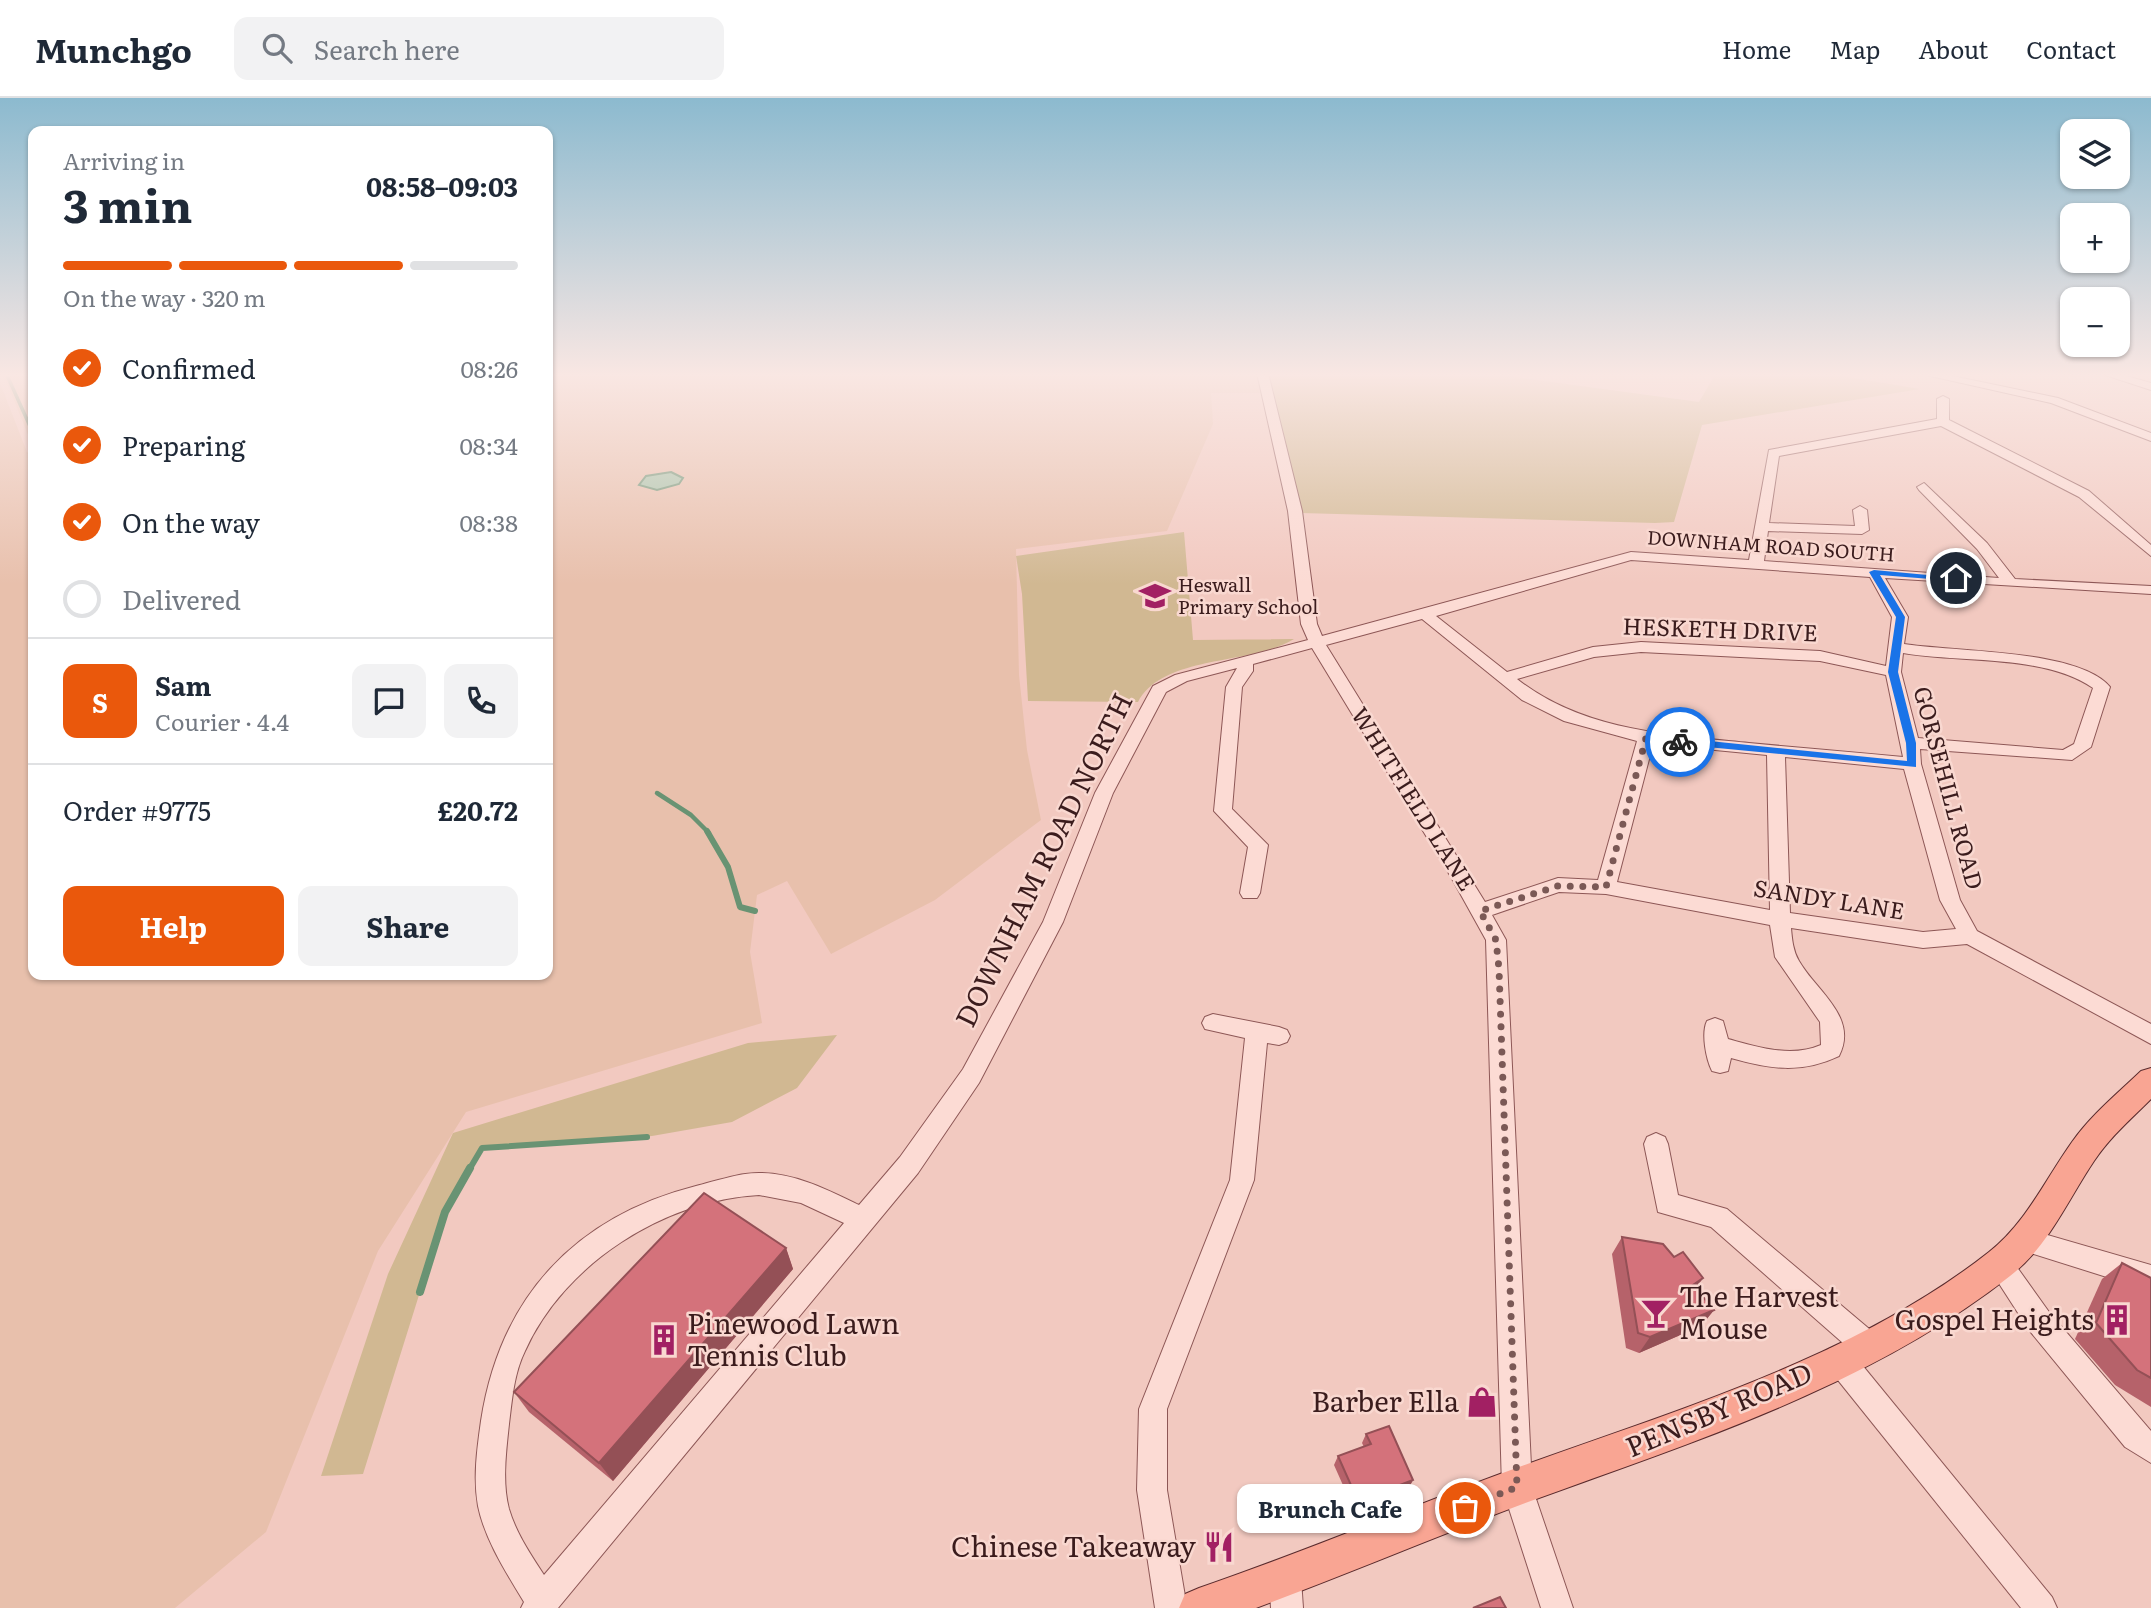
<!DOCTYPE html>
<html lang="en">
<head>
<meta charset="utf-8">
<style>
	body { margin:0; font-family:Literata,serif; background:#f2f2f3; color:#1f2937; height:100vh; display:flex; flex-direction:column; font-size:26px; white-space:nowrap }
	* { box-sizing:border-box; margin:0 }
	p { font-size:23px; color:#747a83 }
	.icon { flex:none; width:38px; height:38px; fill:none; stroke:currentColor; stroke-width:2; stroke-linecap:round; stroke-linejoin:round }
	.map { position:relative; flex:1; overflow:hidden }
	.side { position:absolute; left:28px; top:28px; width:525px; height:854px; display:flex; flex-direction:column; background:#fff; border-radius:14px; box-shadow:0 2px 5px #0004 }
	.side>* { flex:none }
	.fabs { position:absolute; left:2060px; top:21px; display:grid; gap:14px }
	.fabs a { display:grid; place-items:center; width:70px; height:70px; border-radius:14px; background:#fff; box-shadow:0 2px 5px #0004; font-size:35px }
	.pin { position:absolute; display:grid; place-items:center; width:60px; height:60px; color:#fff; margin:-30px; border:4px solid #fff; border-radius:50%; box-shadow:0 2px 7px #0007 }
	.courier { position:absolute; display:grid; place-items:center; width:70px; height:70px; margin:-35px; border:5px solid #1a73e8; border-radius:50%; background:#fff; color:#222; box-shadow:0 2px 9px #0007 }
	.bubble { position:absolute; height:49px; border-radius:14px; background:#fff; box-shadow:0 2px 5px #0004; font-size:23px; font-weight:700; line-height:49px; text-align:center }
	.headline em { font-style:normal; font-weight:700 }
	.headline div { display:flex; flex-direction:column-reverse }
	.headline { display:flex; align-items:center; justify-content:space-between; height:119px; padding:0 35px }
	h1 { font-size:46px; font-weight:700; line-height:52px }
	.bar { display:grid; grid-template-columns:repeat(4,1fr); gap:10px 7px; align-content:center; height:84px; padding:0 35px }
	.bar i { height:9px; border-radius:5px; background:#e0e1e3 }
	.bar .active { background:#ea580c }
	.bar p { grid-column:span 4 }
	.line { display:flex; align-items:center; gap:18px; padding:0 35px; border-top:2px solid #e0e1e3 }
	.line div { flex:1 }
	.round { display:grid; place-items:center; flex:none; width:74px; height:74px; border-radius:14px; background:#f2f2f3 }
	ol { padding:0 35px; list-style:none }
	li { display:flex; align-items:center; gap:21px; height:77px }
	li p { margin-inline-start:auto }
	li .icon { padding:7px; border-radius:50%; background:#ea580c; color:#fff; stroke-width:4 }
	li:last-child { color:#747a83 }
	li i { width:38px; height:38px; border:4px solid #e0e1e3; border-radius:50% }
	.action { display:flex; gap:14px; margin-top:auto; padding:14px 35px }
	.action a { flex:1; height:80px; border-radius:14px; background:#ea580c; color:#fff; font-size:28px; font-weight:700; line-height:80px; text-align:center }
	.action a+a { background:#f2f2f3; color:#1f2937 }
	header { display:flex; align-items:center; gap:42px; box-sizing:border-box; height:98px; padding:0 35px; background:#fff; border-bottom:2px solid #e0e1e3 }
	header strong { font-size:33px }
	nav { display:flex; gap:38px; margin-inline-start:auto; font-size:24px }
	.search { width:490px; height:63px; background:#f2f2f3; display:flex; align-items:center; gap:18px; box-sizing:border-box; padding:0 24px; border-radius:14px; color:#747a83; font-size:26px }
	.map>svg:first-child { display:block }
</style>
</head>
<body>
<header>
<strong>Munchgo</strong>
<div class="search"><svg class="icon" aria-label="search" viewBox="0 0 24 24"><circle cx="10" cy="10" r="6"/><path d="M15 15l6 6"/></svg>Search here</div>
<nav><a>Home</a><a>Map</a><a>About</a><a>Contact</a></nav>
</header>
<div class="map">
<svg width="2151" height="1510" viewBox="0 0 2151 1510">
	<rect width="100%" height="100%" fill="#f2c9c0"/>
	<g fill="#e8c0ac">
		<polygon points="1,275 33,275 33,349 9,290"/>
		<polygon points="548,275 1257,275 1261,295 1211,295 1213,326 1167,433 1016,451 1019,577 1027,652 1041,722 935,802 831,856 787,783 757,797 750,854 762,925 466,1014 378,1153 266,1434 175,1510 0,1510 0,285 27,354 33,357 33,877 548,877"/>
	</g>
	<g fill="#d1b892">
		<polygon points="1267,275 1486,275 1699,304 1716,275 1823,275 1920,291 1702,327 1674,424 1655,425 1301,415"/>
		<path d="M1184,434L1193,542L1294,541C1251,568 1164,556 1138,604L1028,603L1022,496L1016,458Z"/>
		<polygon points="837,937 797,990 732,1024 652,1038 482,1050 445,1114 363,1376 321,1378 388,1176 453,1035 748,945"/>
	</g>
	<polygon fill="#a3c4a9" stroke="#699373" stroke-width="2" points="671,374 683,380 679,386 657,392 639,387 646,378"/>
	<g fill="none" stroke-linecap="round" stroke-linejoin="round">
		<polyline stroke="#699373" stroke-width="3.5" points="6,275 33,335"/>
		<polyline stroke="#699373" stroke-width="4.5" points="657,695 691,717 709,735"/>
		<g stroke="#699373" stroke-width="6">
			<polyline points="707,733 728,769 740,809 755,813"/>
			<polyline points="469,1072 482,1050 647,1039"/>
		</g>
		<polyline stroke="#699373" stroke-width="8" points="420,1194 445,1114 470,1070"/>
		<defs>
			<g id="minor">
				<path d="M1257,275H1268L1302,413L1317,526L1322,538L1631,454L1749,462L1769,352L1937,321V301L1943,298L1949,301V322L2089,393L2151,447V458L2079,399L1941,328L1779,358L1769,425L1855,428L1853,412L1860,408L1867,412L1869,432L1862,436L1768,433L1764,463L1999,480L1977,451L1919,392L1917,389L1924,385L1987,445L2015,481L2151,488V496L1885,480L1908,519L1904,546C1953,554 2079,551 2110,589L2091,649L2072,662L1920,651L1921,666L1960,802L1977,833L2151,926V946L1967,846L1923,850L1791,830C1792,841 1793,853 1799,863C1816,893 1859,919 1839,958C1801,976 1770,971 1731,960L1728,973L1720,975L1712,973C1706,961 1701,935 1707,923L1715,920L1723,923L1728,941C1758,949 1791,960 1821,947L1820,924L1775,859L1770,827L1606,796L1559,794L1492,817L1506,842L1532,1389L1573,1510H1541L1502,1389L1486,842L1451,779L1312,550L1253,566V573L1242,589L1232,711L1268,747L1260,795L1257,800H1243L1240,795L1248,749L1214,713L1226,589L1237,570L1187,583L1166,594L1113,695L1063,824L979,985L918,1075L558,1510H521L524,1504C506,1474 485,1442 478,1408C473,1380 477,1351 481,1323C500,1199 575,1119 696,1088C716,1083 738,1075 759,1075C795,1075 828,1092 859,1107L900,1059L963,971L1043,824L1095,695L1153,588L1175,577L1308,542L1301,526L1288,413ZM1631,462L1870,479L1892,519L1886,568L1820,553L1641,544L1593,549L1507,574L1436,518ZM1422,521L1522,602L1564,623L1637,643L1598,782L1558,780L1485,804L1326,547ZM1641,554L1820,563L1886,577L1903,659C1852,654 1800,650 1749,645C1669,637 1583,633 1517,581L1594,559ZM1903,555C1961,565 2044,556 2093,590L2074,646L2063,652L1918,640L1901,574ZM1653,646L1767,657L1770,812L1617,784ZM1785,659L1904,671L1940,802L1956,831L1923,834L1790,815ZM759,1097L801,1105L844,1125L544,1477C531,1457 516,1435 509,1411C502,1384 506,1354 509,1326C512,1302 514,1275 525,1253C564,1166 664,1102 759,1097Z"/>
				<polygon points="1917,275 1938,275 2058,300 2151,335 2151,343 2051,305"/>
				<polygon points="2099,275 2116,275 2151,285 2151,292"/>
				<polygon points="1213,916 1279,929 1287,932 1290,938 1287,944 1279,947 1267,945 1254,1082 1167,1311 1167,1392 1187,1510 1155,1510 1137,1392 1139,1311 1230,1082 1245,940 1205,931 1202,925 1205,919"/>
				<polygon points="1656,1035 1665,1039 1668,1046 1678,1097 1727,1111 1880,1240 1884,1250 1880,1260 1870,1264 1860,1260 1711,1129 1658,1114 1644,1046 1647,1039"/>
				<polygon points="2027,1131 2151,1167 2151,1193 2018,1151 2014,1143 2018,1135"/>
				<polygon points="2000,1155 2009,1158 2049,1214 2151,1333 2151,1365 2125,1349 2029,1232 1987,1167 1991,1158"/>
				<polygon points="1839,1247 1849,1251 2052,1499 2057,1510 2021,1510 1829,1271 1825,1261 1829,1251"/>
				<polygon points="1285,1465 1296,1470 1301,1481 1303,1510 1271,1510 1269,1481 1274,1470"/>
			</g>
			<path id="major" d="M2151,970V1001C2131,1021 2110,1039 2094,1063C2067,1103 2049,1148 2010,1178C1870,1288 1693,1344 1528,1404C1437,1438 1347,1476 1256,1510H1179L1185,1496L1199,1490C1307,1453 1412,1408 1519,1369C1677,1312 1856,1259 1989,1154C2026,1125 2045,1082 2072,1044C2091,1017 2117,996 2141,973Z"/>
		</defs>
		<use href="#minor" stroke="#8d5756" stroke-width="2"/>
		<use href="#major" stroke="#5a2b2d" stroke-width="2"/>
		<use href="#minor" fill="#fcdbd4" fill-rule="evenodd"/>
		<use href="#major" fill="#f9a593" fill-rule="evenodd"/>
	</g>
	<g fill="#b6626a">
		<polygon points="1622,1139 1674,1159 1703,1180 1696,1190 1714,1212 1701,1228 1639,1255 1626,1250 1612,1156"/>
		<polygon points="786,1150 793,1171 613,1383 529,1314 514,1294"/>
		<polygon points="2122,1165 2151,1180 2151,1309 2115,1287 2075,1241 2102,1181"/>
		<polygon points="1366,1336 1413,1382 1408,1391 1354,1412 1334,1367 1338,1358 1364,1349 1362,1345"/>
	</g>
	<g fill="#945056">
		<polygon points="786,1150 793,1171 613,1383 599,1365"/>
		<polygon points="1703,1180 1691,1196 1693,1187"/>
		<polygon points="1714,1212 1701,1228 1639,1255 1650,1239"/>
		<polygon points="1413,1382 1408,1391 1354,1412 1358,1403"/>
	</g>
	<g fill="#d4727b" stroke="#945056" stroke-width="2">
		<polygon points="704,1095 786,1150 599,1365 514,1294"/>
		<polygon points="1622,1139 1663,1146 1674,1159 1683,1154 1703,1180 1693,1187 1714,1212 1650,1239 1638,1235"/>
		<polygon points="2122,1165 2151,1180 2151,1280 2137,1272 2096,1225"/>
		<polygon points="1389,1328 1413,1382 1358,1403 1338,1358 1371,1346 1366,1336"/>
		<polygon points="1500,1499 1506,1510 1473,1510"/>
	</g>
	<linearGradient id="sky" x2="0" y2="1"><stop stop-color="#8cbacf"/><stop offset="0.57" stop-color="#f9e7e3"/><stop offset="1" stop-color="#f9e7e3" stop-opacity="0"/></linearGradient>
	<rect width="2151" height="486" fill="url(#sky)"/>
	<polygon fill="#1a73e8" points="1874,472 1960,480 1956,483 1880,477 1905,519 1898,574 1916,645 1916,669 1676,646 1675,644 1680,640 1907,663 1906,645 1888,574 1896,519 1869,474"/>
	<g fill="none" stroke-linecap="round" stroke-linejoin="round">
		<polyline stroke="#7b5956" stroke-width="7" stroke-dasharray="0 12.6" points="1465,1410 1517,1389 1499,871 1496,842 1480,813 1558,788 1606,789 1646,640 1680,644"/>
	</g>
	<defs>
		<symbol id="school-bare" viewBox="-9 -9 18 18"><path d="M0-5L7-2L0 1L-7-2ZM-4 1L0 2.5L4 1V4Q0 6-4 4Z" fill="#a22063" stroke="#f9d8d0" stroke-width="2.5" paint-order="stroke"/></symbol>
		<symbol id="bar-bare" viewBox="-9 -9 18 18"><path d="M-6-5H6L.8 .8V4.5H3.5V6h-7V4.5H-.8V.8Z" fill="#a22063" stroke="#f9d8d0" stroke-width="2.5" paint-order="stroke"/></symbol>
		<symbol id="building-bare" viewBox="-9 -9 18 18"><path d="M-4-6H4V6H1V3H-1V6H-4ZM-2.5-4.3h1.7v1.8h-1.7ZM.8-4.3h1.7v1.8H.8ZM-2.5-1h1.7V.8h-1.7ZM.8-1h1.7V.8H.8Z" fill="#a22063" stroke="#f9d8d0" stroke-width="2.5" paint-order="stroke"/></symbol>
		<symbol id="shop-bare" viewBox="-9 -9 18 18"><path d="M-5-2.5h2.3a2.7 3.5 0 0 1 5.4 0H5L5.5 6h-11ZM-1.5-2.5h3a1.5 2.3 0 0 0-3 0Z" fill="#a22063" stroke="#f9d8d0" stroke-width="2.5" paint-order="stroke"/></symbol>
		<symbol id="restaurant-bare" viewBox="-9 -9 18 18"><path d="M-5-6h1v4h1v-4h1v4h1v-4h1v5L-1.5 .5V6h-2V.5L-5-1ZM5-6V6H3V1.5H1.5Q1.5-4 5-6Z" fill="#a22063" stroke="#f9d8d0" stroke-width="2.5" paint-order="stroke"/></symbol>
	</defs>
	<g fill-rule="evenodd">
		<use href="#school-bare" x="1133" y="476" width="44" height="44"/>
		<use href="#bar-bare" x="1634" y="1193" width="44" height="44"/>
		<use href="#building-bare" x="2095" y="1200" width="44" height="44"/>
		<use href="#building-bare" x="642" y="1220" width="44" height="44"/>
		<use href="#shop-bare" x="1460" y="1282" width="44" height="44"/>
		<use href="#restaurant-bare" x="1197" y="1427" width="44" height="44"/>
	</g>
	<g text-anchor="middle" stroke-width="5" stroke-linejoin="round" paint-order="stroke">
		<g font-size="19" fill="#3b1c1d" stroke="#f9d8d0">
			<text transform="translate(1771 448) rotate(4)" y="7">DOWNHAM ROAD SOUTH</text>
		</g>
		<g font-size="19" fill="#3b1c1d" stroke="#f9d8d0" text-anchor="start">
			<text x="1178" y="494">Heswall<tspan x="1178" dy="22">Primary School</tspan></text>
		</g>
		<g font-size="23" fill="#3b1c1d" stroke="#f9d8d0">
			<text transform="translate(1720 532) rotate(2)" y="8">HESKETH DRIVE</text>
			<text transform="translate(1948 690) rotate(75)" y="8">GORSEHILL ROAD</text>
			<text transform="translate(1413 701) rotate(58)" y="8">WHITFIELD LANE</text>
			<text transform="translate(1829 802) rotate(9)" y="8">SANDY LANE</text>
		</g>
		<g font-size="28" fill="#3b1c1d" stroke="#f9d8d0">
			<text transform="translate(1044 762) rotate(-64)" y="10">DOWNHAM ROAD NORTH</text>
			<text transform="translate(1719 1312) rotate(-23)" y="10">PENSBY ROAD</text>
		</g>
		<g font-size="28" fill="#3b1c1d" stroke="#f9d8d0" text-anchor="end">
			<text x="1679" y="1209" text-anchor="start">The Harvest<tspan x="1679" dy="32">Mouse</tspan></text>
			<text x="2094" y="1232">Gospel Heights</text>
			<text x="687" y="1236" text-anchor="start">Pinewood Lawn<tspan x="687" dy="32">Tennis Club</tspan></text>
			<text x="1459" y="1314">Barber Ella</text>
			<text x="1196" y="1459">Chinese Takeaway</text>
		</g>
	</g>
</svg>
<div class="fabs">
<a><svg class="icon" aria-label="layers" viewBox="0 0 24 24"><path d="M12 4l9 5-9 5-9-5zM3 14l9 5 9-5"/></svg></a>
<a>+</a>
<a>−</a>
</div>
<div class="pin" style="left:1465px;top:1410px;background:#ea580c"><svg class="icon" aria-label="bag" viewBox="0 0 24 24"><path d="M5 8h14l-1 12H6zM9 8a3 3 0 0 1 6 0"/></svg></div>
<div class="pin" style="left:1956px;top:480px;background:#1f2937"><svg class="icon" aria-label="home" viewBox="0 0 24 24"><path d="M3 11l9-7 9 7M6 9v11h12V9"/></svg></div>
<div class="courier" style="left:1680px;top:644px"><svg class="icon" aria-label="bike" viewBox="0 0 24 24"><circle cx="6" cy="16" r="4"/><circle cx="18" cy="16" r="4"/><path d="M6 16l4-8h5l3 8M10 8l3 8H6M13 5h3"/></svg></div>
<div class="bubble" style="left:1237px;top:1386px;width:186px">Brunch Cafe</div>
<section class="side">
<div class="headline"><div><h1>3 min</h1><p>Arriving in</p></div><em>08:58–09:03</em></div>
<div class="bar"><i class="active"></i><i class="active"></i><i class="active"></i><i></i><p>On the way · 320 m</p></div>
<ol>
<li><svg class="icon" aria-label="check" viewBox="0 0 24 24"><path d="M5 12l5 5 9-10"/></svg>Confirmed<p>08:26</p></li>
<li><svg class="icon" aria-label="check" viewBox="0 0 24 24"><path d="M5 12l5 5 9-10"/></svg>Preparing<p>08:34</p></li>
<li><svg class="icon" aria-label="check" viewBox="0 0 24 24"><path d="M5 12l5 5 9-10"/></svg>On the way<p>08:38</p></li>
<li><i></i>Delivered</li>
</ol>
<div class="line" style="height:126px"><b class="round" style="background:#ea580c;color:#fff">S</b><div><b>Sam</b><p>Courier · 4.4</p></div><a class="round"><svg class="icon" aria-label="chat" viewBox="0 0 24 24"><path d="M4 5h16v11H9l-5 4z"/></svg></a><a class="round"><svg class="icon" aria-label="phone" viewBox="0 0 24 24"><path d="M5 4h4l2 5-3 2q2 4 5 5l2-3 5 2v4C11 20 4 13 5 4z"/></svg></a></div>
<div class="line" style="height:91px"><div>Order #9775</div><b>£20.72</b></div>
<div class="action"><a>Help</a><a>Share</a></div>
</section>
</div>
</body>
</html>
